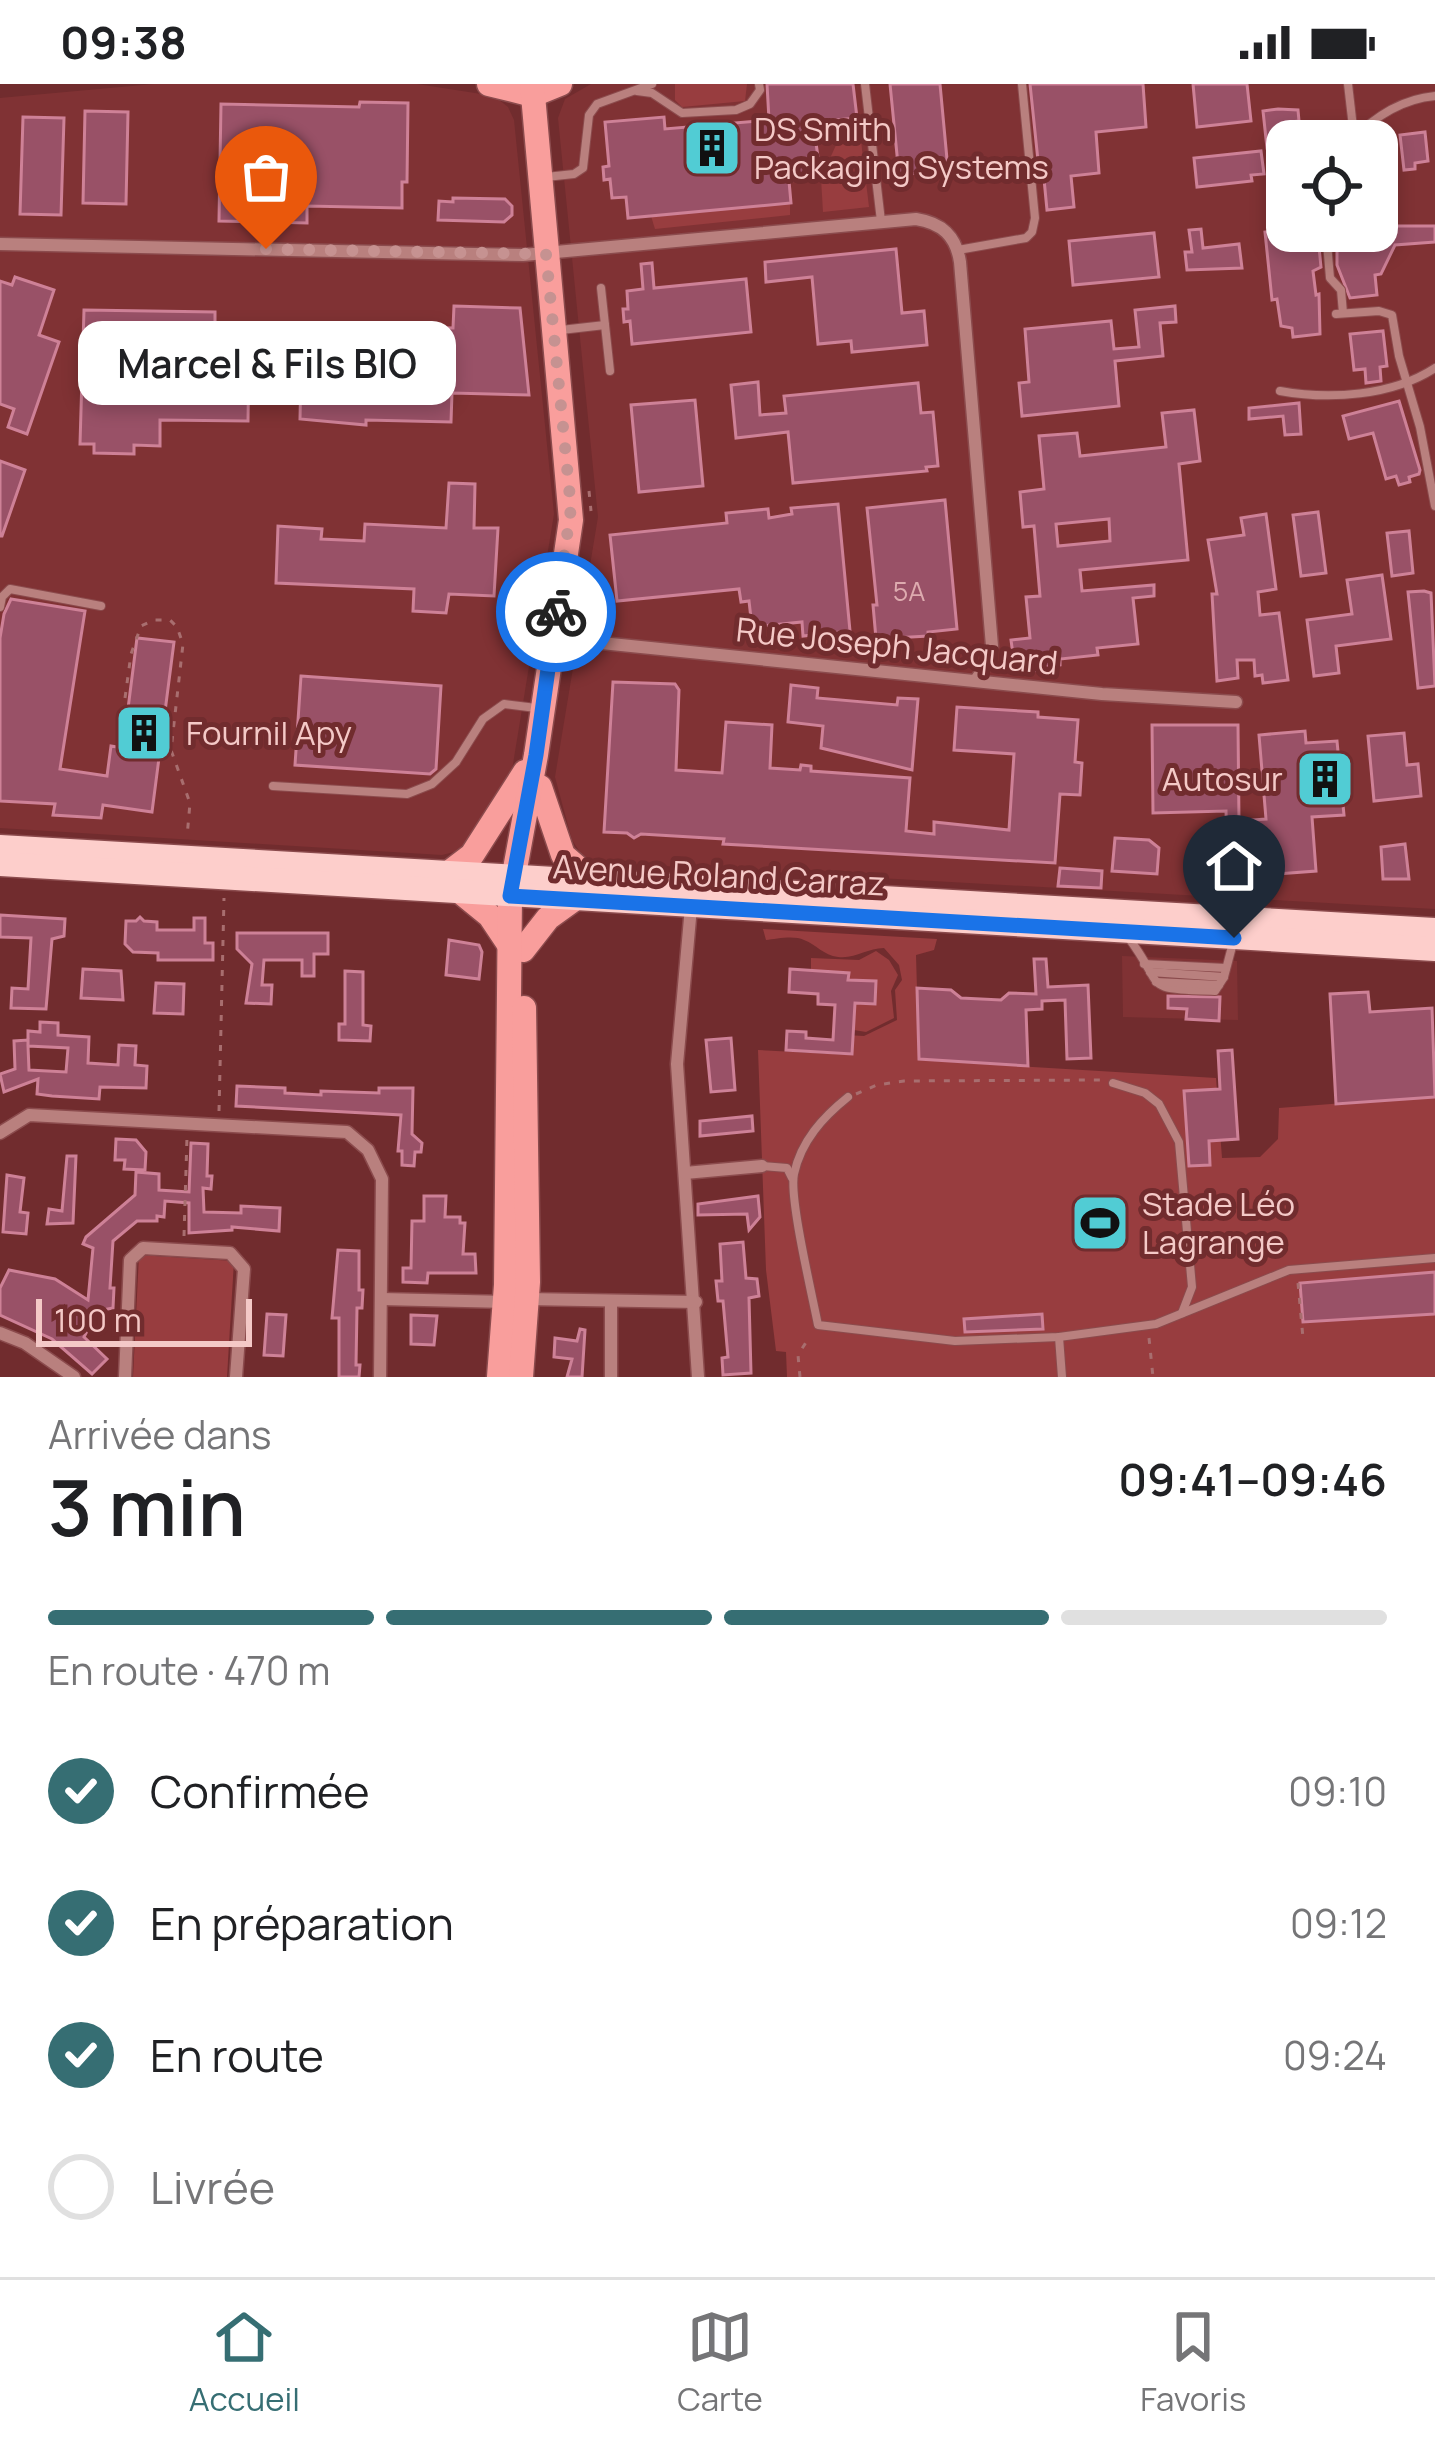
<!DOCTYPE html>
<html lang="fr">
<head>
<meta charset="utf-8">
<style>
	body { margin:0; font-family:Manrope,sans-serif; background:#f6f6f6; color:#202124; height:100vh; display:flex; flex-direction:column; font-size:45px; white-space:nowrap }
	* { box-sizing:border-box; margin:0 }
	p { font-size:39px; color:#757577 }
	.icon { flex:none; width:66px; height:66px; fill:none; stroke:currentColor; stroke-width:2; stroke-linecap:round; stroke-linejoin:round }
	.map { position:relative; height:1293px; overflow:hidden }
	.side { display:flex; flex-direction:column; background:#fff; flex:1 }
	.side>* { flex:none }
	.controls { position:absolute; left:1266px; top:36px; display:grid; gap:24px }
	.controls a { display:grid; place-items:center; width:132px; height:132px; border-radius:24px; background:#fff; box-shadow:0 6px 18px #0003; font-size:60px }
	.scale { position:absolute; left:36px; bottom:30px; width:216px; box-sizing:border-box; padding-left:12px; border:6px solid #f4c9c7; border-top:0; font-size:33px; line-height:42px; white-space:nowrap; color:#f4c9c7; -webkit-text-stroke:9px #712c2e; paint-order:stroke }
	.pin { position:absolute; display:grid; place-items:center; width:102px; height:102px; color:#fff; margin:-123px -51px; border-radius:50% 50% 50% 0; rotate:-45deg; box-shadow:0 0 12px #0007 }
	.pin .icon { rotate:45deg }
	.courier { position:absolute; display:grid; place-items:center; width:120px; height:120px; margin:-60px; border:9px solid #1a73e8; border-radius:50%; background:#fff; color:#222; box-shadow:0 3px 15px #0007 }
	.bubble { position:absolute; height:84px; border-radius:24px; background:#fff; box-shadow:0 6px 18px #0003; font-size:39px; font-weight:600; line-height:84px; text-align:center }
	.summary em { font-style:normal; font-weight:600 }
	.summary div { display:flex; flex-direction:column-reverse }
	.summary { display:flex; align-items:center; justify-content:space-between; height:204px; padding:0 48px }
	h1 { font-size:78px; font-weight:600; line-height:90px }
	.bar { display:grid; grid-template-columns:repeat(4,1fr); gap:18px 12px; align-content:center; height:144px; padding:0 48px }
	.bar i { height:15px; border-radius:9px; background:#e0e0e0 }
	.bar .current { background:#366e73 }
	.bar p { grid-column:span 4 }
	ol { padding:0 48px; list-style:none }
	li { display:flex; align-items:center; gap:36px; height:132px }
	li p { margin-inline-start:auto }
	li .icon { padding:12px; border-radius:50%; background:#366e73; color:#fff; stroke-width:4 }
	li:last-child { color:#757577 }
	li i { width:66px; height:66px; border:6px solid #e0e0e0; border-radius:50% }
	.status { display:flex; justify-content:space-between; align-items:center; height:84px; padding:0 60px; background:#fff; direction:ltr }
	.status svg { height:33px; fill:currentColor }
	.tabs { display:flex; justify-content:space-around; align-items:center; height:168px; border-top:3px solid #e0e0e0; background:#fff; font-size:33px; color:#757577 }
	.tabs a { display:grid; justify-items:center; gap:6px }
	.tabs .current { color:#366e73 }
	.map>svg:first-child { display:block }
</style>
</head>
<body>
<div class="status"><b>09:38</b><svg viewBox="0 0 49 12"><path d="M0 12V9h3v3zM5 12V6h3v6zM10 12V3h3v9zM15 12V0h3v12zM26 1h20v11H26zM47 4h2v5h-2z"/></svg></div>
<div class="map">
<svg width="1435" height="1293" viewBox="0 0 1435 1293">
	<rect width="100%" height="100%" fill="#712c2e"/>
	<g fill="#803234" fill-rule="evenodd">
		<polygon points="154,0 417,0 494,12 508,23 514,36 554,430 512,686 469,757 454,768 442,771 0,744 0,14"/>
		<path d="M591,0H1435V825L594,778L582,771L572,756L555,693L598,433L558,34L565,15ZM1287,57H1377V147H1287Z"/>
		<polygon points="1122,872 1237,877 1238,936 1123,933"/>
	</g>
	<g fill="#983d3f">
		<polygon points="675,0 747,0 745,17 682,23 675,16"/>
		<polygon points="861,57 869,123 823,128 821,94 837,59"/>
		<polygon points="790,119 790,131 655,145 651,132"/>
		<path d="M763,845L937,855L934,866L916,871L919,976L1216,994L1222,1074L1260,1073L1278,1055L1279,1024L1435,1012V1293H787L786,1268L776,1267L766,1186L758,966L851,971L853,958L845,956L846,951L864,952L897,936L895,906L902,896L899,881L884,864C867,864 856,875 838,873C823,871 817,861 804,856C794,851 776,855 766,856Z"/>
		<polygon points="876,867 889,876 898,891 891,907 894,934 866,948 854,946 852,919 875,920 876,898 854,896 847,907 848,889 811,887 811,874 859,876"/>
		<polygon points="139,1171 234,1177 227,1293 133,1293"/>
	</g>
	<g fill="#995167" stroke="#ce8197" stroke-width="3" fill-rule="evenodd">
		<polygon points="767,0 853,0 857,34 813,38 821,94 789,97 791,119 628,134 626,113 612,114 610,95 604,96 603,83 609,82 605,38 664,33 665,45 769,36"/>
		<polygon points="890,0 940,0 948,86 899,91"/>
		<polygon points="1030,0 1143,0 1146,43 1096,48 1099,89 1071,92 1074,123 1047,126 1044,95 1040,96"/>
		<polygon points="1193,0 1247,0 1251,37 1197,43"/>
		<polygon points="360,18 408,19 407,98 402,98 402,124 307,122 307,139 219,137 221,20 359,23"/>
		<polygon points="1278,25 1298,26 1299,37 1282,39 1285,62 1267,64 1263,27"/>
		<polygon points="85,27 128,28 126,120 83,119"/>
		<polygon points="23,33 64,34 61,131 20,130"/>
		<polygon points="1425,48 1428,77 1415,79 1415,85 1404,86 1400,51"/>
		<polygon points="1261,67 1264,90 1251,91 1252,97 1197,103 1194,74"/>
		<polygon points="1377,103 1388,119 1396,142 1435,142 1435,158 1395,161 1381,190 1375,191 1377,211 1350,214 1337,181 1337,147 1377,147"/>
		<polygon points="453,114 505,115 512,122 512,131 504,138 438,136 439,117 453,118"/>
		<polygon points="1287,127 1287,147 1311,147 1313,164 1319,163 1321,183 1313,187 1316,211 1319,210 1320,250 1293,253 1292,244 1281,242 1277,215 1272,216 1265,148 1275,147 1273,128"/>
		<polygon points="1201,145 1203,164 1239,160 1242,184 1187,186 1185,168 1192,168 1189,146"/>
		<polygon points="1154,149 1159,193 1073,201 1069,157"/>
		<polygon points="896,165 902,229 924,227 927,261 852,268 851,257 818,260 812,193 766,198 765,178"/>
		<polygon points="652,179 654,204 746,195 751,248 632,260 630,237 624,238 623,225 628,225 627,207 643,205 641,180"/>
		<polygon points="15,193 54,206 39,251 59,258 27,350 8,343 14,325 0,320 0,197 12,201"/>
		<polygon points="454,222 520,224 529,311 452,309 451,338 366,336 366,341 300,335 302,240 453,244"/>
		<polygon points="1175,222 1176,238 1160,239 1163,272 1115,277 1119,322 1022,332 1019,299 1029,298 1025,245 1111,237 1114,265 1139,263 1135,226"/>
		<polygon points="84,226 215,228 215,262 249,263 248,337 160,336 160,362 134,361 134,370 94,369 94,360 80,360"/>
		<polygon points="1383,247 1387,282 1380,283 1381,297 1366,299 1365,285 1354,286 1350,250"/>
		<polygon points="758,298 760,331 786,329 784,312 918,299 921,329 933,328 938,382 926,383 927,387 793,399 788,348 736,354 731,301"/>
		<polygon points="695,316 703,402 639,408 631,321"/>
		<polygon points="1399,317 1420,386 1419,390 1409,393 1410,398 1399,401 1396,392 1386,395 1373,349 1349,355 1343,332"/>
		<polygon points="1299,319 1301,350 1285,351 1283,332 1249,335 1249,324"/>
		<path d="M1194,326L1200,377L1179,380L1188,476L1080,486L1082,507L1154,501V512L1133,514L1138,560L1097,564L1098,571L1060,575V581L1041,583L1031,589L1027,580L1023,583L1014,578L1011,556L1030,554L1026,513L1040,512L1034,442L1023,443L1020,408L1044,405L1039,352L1077,349L1080,372L1166,363L1162,329ZM1109,435L1110,457L1058,462L1056,440Z"/>
		<polygon points="0,377 25,386 2,452 0,452"/>
		<polygon points="449,399 475,400 474,444 498,444 494,512 449,510 446,529 413,527 414,505 276,499 278,442 322,445 321,455 364,457 365,440 446,444"/>
		<polygon points="945,416 957,545 928,548 928,552 876,555 873,521 877,521 867,424"/>
		<polygon points="838,420 850,547 803,552 802,538 752,543 749,517 741,518 739,505 617,517 610,451 727,439 726,429 768,425 769,434 792,430 791,424"/>
		<polygon points="1318,428 1326,489 1301,492 1293,431"/>
		<polygon points="1266,430 1276,505 1258,508 1260,531 1279,529 1288,596 1263,599 1262,591 1255,592 1254,576 1237,576 1238,594 1217,597 1212,510 1217,510 1208,456 1244,451 1241,434"/>
		<polygon points="1409,447 1413,489 1392,492 1387,449"/>
		<polygon points="1382,491 1391,555 1336,562 1339,589 1314,592 1307,536 1352,530 1347,496"/>
		<polygon points="1424,507 1431,509 1435,602 1418,604 1408,508"/>
		<polygon points="11,515 85,527 60,685 107,692 111,662 123,664 137,554 174,558 152,728 103,721 101,734 53,731 55,720 0,717 0,554 4,530"/>
		<polygon points="301,592 441,602 436,685 430,690 295,681"/>
		<polygon points="613,598 675,600 679,606 676,686 722,689 726,638 772,641 770,684 800,686 801,681 811,682 811,687 910,694 906,747 934,750 934,738 1009,746 1014,670 954,666 957,623 1038,628 1038,633 1078,636 1075,678 1082,679 1080,711 1060,710 1055,779 723,760 724,755 641,750 634,754 627,749 604,748"/>
		<polygon points="791,601 818,604 817,614 897,621 898,614 918,615 912,686 821,664 823,642 788,638"/>
		<polygon points="1152,641 1238,641 1239,737 1266,735 1259,651 1305,647 1306,659 1337,657 1344,731 1312,733 1316,787 1263,791 1263,795 1251,796 1247,780 1269,780 1267,755 1239,757 1239,785 1215,785 1214,762 1227,762 1226,727 1153,729"/>
		<polygon points="1404,649 1407,681 1418,680 1421,712 1374,717 1368,652"/>
		<polygon points="1115,754 1149,756 1159,764 1157,790 1112,787"/>
		<polygon points="1405,760 1409,795 1383,795 1381,763"/>
		<polygon points="1060,784 1102,787 1101,804 1058,802"/>
		<polygon points="0,831 65,835 64,852 52,855 46,925 11,924 12,904 28,905 31,854 0,853"/>
		<polygon points="140,833 144,837 157,838 157,846 194,846 194,834 205,834 205,859 213,859 213,876 158,876 158,869 133,868 125,860 126,837 136,837"/>
		<polygon points="237,849 328,849 328,870 314,870 314,892 302,892 302,876 264,876 262,901 272,901 271,920 246,919 252,880 237,865"/>
		<polygon points="449,856 479,861 482,868 479,895 446,891"/>
		<polygon points="1034,875 1046,875 1048,903 1088,901 1091,974 1067,975 1065,916 1042,917 1042,925 1026,926 1028,982 919,975 917,904 951,906 961,914 1001,916 1009,909 1036,910"/>
		<polygon points="83,885 121,887 123,916 81,914"/>
		<polygon points="790,885 849,889 848,896 876,897 875,920 855,919 852,970 786,966 787,947 806,948 806,954 833,956 835,921 818,920 818,910 789,908"/>
		<polygon points="345,887 363,888 363,941 371,942 370,957 339,956 339,940 345,940"/>
		<polygon points="156,899 184,900 183,930 154,929"/>
		<polygon points="1368,908 1370,928 1432,924 1435,1013 1336,1020 1330,910"/>
		<polygon points="1168,912 1220,913 1219,937 1186,935 1187,925 1168,924"/>
		<path d="M40,938L58,939V951L89,953L88,979L118,981L119,961L136,962L135,981L147,982L146,1004L100,1003L99,1015L52,1012L37,1010L38,995L4,1008L0,990L15,985L14,957L28,956V961V947L40,948ZM28,962L68,964L66,988L29,986Z"/>
		<polygon points="731,954 735,1006 711,1008 706,956"/>
		<polygon points="1232,966 1238,1055 1209,1057 1210,1081 1189,1082 1184,1007 1220,1005 1218,967"/>
		<polygon points="237,1002 285,1004 285,1009 321,1011 321,1007 379,1009 379,1004 413,1004 412,1050 422,1059 421,1068 415,1068 414,1082 402,1081 402,1067 398,1067 401,1031 236,1022"/>
		<polygon points="752,1032 753,1047 700,1052 700,1037"/>
		<polygon points="116,1055 136,1056 146,1068 145,1086 124,1085 125,1076 115,1076"/>
		<polygon points="191,1059 208,1060 207,1092 212,1092 211,1105 203,1104 204,1128 241,1129 241,1122 280,1124 279,1147 232,1143 232,1146 189,1149 189,1119 165,1117 164,1133 157,1132 157,1137 137,1137 113,1157 110,1204 114,1204 113,1224 97,1227 84,1253 107,1275 92,1290 52,1255 0,1231 0,1204 9,1186 55,1195 88,1216 93,1164 83,1160 86,1153 135,1111 136,1088 159,1090 159,1106 189,1108"/>
		<polygon points="67,1072 76,1072 73,1139 47,1140 49,1125 62,1127"/>
		<polygon points="7,1091 24,1094 20,1128 28,1129 26,1150 3,1148"/>
		<polygon points="424,1112 446,1112 445,1133 460,1133 460,1139 465,1139 463,1170 475,1170 476,1189 428,1189 427,1199 403,1198 403,1184 411,1184 412,1137 424,1137"/>
		<polygon points="758,1112 760,1133 749,1146 747,1130 698,1131 698,1120"/>
		<polygon points="743,1158 746,1194 757,1195 759,1212 749,1214 751,1289 723,1291 722,1274 728,1273 723,1217 718,1217 716,1197 722,1197 720,1160"/>
		<polygon points="338,1166 359,1167 359,1206 363,1206 362,1224 357,1224 356,1281 360,1281 359,1293 339,1293 339,1234 332,1234"/>
		<polygon points="1435,1188 1435,1230 1303,1238 1300,1199"/>
		<polygon points="267,1230 286,1231 283,1272 264,1271"/>
		<polygon points="1042,1230 1043,1245 965,1248 964,1235"/>
		<polygon points="411,1231 437,1232 434,1261 411,1260"/>
		<polygon points="580,1245 585,1246 582,1293 567,1293 572,1275 554,1273 555,1254 577,1257"/>
	</g>
	<g fill="none" stroke-linecap="round" stroke-linejoin="round">
		<defs>
			<g id="lane">
				<polyline points="865,0 881,137"/>
				<polyline points="1348,0 1354,52"/>
				<polyline points="637,7 652,9 682,29 736,26 750,20 760,6 759,0"/>
				<path d="M1351,57C1374,33 1402,15 1435,12"/>
				<polyline points="546,93 574,90 583,84 589,31 597,20 652,0"/>
				<polyline points="1326,147 1330,194 1341,206 1343,229"/>
				<polyline points="958,166 1026,154 1032,148 1035,134 1022,0"/>
				<polyline points="601,204 610,287"/>
				<polyline points="1336,230 1379,227 1392,231 1399,272 1420,343 1435,422"/>
				<polyline points="561,246 605,241"/>
				<path d="M1280,307C1330,316 1392,312 1435,284"/>
				<polyline points="0,523 2,513 10,505 101,522"/>
				<polyline points="273,702 407,710 432,700 456,678 483,635 504,620 536,624"/>
				<path d="M1128,853C1168,906 1138,904 1215,907L1224,893L1234,855"/>
				<polyline points="1144,880 1226,884"/>
				<polyline points="1150,888 1224,893"/>
				<polyline points="1156,898 1219,901"/>
				<polyline points="1113,999 1145,1009 1159,1020 1179,1058 1192,1203 1182,1229"/>
				<path d="M848,1013C823,1033 801,1057 794,1090C789,1114 812,1210 818,1241L955,1257L1059,1253L1156,1240L1289,1186L1435,1174"/>
				<polyline points="762,1082 787,1084 792,1094"/>
				<polyline points="1059,1253 1062,1293"/>
			</g>
			<g id="street">
				<path d="M0,160L523,171L916,135C942,139 956,152 960,178L992,562L989,577L976,596"/>
				<polyline points="552,554 1102,610 1236,618"/>
				<polyline points="691,823 677,980 698,1293"/>
				<polyline points="0,1049 29,1031 347,1048 368,1066 382,1095 380,1293"/>
				<polyline points="685,1089 762,1082"/>
				<polyline points="382,1215 507,1218"/>
				<polyline points="527,1215 696,1218"/>
				<polyline points="611,1217 611,1293"/>
				<polyline points="0,1249 25,1259 74,1293"/>
				<polyline points="125,1293 130,1176 143,1164 230,1169 244,1185 236,1293"/>
			</g>
			<g id="secondary">
				<polyline points="489,0 533,11 560,0"/>
				<polyline points="540,703 563,771 592,796"/>
				<polyline points="451,787 472,771 525,688"/>
				<polyline points="463,810 490,832 508,859"/>
				<polyline points="523,866 548,834 573,816"/>
				<polyline points="499,1293 506,1201 510,812 536,671 571,436 532,0"/>
				<polyline points="521,1293 528,1198 524,924"/>
			</g>
			<g id="primary">
				<polyline points="0,763 1435,846"/>
				<polyline points="0,780 1435,865"/>
			</g>
		</defs>
		<use href="#lane" stroke="#8b4b4d" stroke-width="10"/>
		<use href="#street" stroke="#8b4b4d" stroke-width="15"/>
		<use href="#secondary" stroke="#8b4b4d" stroke-width="27"/>
		<use href="#primary" stroke="#8b4b4d" stroke-width="27"/>
		<g stroke="#a86e6f" stroke-width="3" stroke-dasharray="6 9" stroke-linecap="butt">
			<polyline points="589,407 591,427"/>
			<polyline points="125,614 131,570 141,542 154,536 170,536 177,543 183,560 171,666 190,719 187,753"/>
			<polyline points="856,1010 877,1001 904,997 1102,996"/>
			<polyline points="219,1027 224,814"/>
			<polyline points="184,1152 187,1053"/>
			<polyline points="1298,1199 1303,1254"/>
			<polyline points="1149,1254 1153,1293"/>
			<polyline points="800,1293 798,1271 810,1252"/>
		</g>
		<use href="#lane" stroke="#b9807e" stroke-width="8"/>
		<use href="#street" stroke="#b9807e" stroke-width="12"/>
		<use href="#secondary" stroke="#f99e9c" stroke-width="24"/>
		<use href="#primary" stroke="#fdcecb" stroke-width="24"/>
	</g>
	<g fill="none" stroke-linecap="round" stroke-linejoin="round">
		<polyline stroke="#c69291" stroke-width="12" stroke-dasharray="0 21.6" points="266,165 546,170 571,424 556,528"/>
		<polyline stroke="#1a73e8" stroke-width="15" points="556,528 536,671 510,812 1234,854"/>
	</g>
	<defs>
		<symbol id="building-square" viewBox="-11 -11 22 22"><rect x="-9" y="-9" width="18" height="18" rx="4" fill="#51ccd4" stroke="#712c2e"/><path d="M-4-6H4V6H1V3H-1V6H-4ZM-2.5-4.3h1.7v1.8h-1.7ZM.8-4.3h1.7v1.8H.8ZM-2.5-1h1.7V.8h-1.7ZM.8-1h1.7V.8H.8Z" fill="#111"/></symbol>
		<symbol id="stadium-square" viewBox="-11 -11 22 22"><rect x="-9" y="-9" width="18" height="18" rx="4" fill="#51ccd4" stroke="#712c2e"/><path d="M0-5a6.5 5 0 1 0 0 10a6.5 5 0 1 0 0-10ZM-3.5-1.8h7v3.6h-7Z" fill="#111"/></symbol>
	</defs>
	<g fill-rule="evenodd">
		<use href="#building-square" x="679" y="31" width="66" height="66"/>
		<use href="#building-square" x="111" y="616" width="66" height="66"/>
		<use href="#building-square" x="1292" y="662" width="66" height="66"/>
		<use href="#stadium-square" x="1067" y="1106" width="66" height="66"/>
	</g>
	<g text-anchor="middle" stroke-width="10" stroke-linejoin="round" paint-order="stroke">
		<g font-size="27" fill="#ddabaf">
			<text x="909" y="517">5A</text>
		</g>
		<g font-size="33" fill="#f4c9c7" stroke="#712c2e" text-anchor="start">
			<text x="754" y="57">DS Smith<tspan x="754" dy="38">Packaging Systems</tspan></text>
			<text x="186" y="661">Fournil Apy</text>
			<text x="1283" y="707" text-anchor="end">Autosur</text>
			<text x="1142" y="1132">Stade Léo<tspan x="1142" dy="38">Lagrange</tspan></text>
		</g>
		<g font-size="33" fill="#f4c9c7" stroke="#712c2e">
			<text transform="translate(897 562) rotate(6)" y="12">Rue Joseph Jacquard</text>
			<text transform="translate(719 791) rotate(3)" y="12">Avenue Roland Carraz</text>
		</g>
	</g>
</svg>
<div class="controls">
<a><svg class="icon" aria-label="locate" viewBox="0 0 24 24"><circle cx="12" cy="12" r="6"/><path d="M12 2v4M12 18v4M2 12h4M18 12h4"/></svg></a>
</div>
<div class="scale">100 m</div>
<div class="pin" style="left:266px;top:165px;background:#ea580c"><svg class="icon" aria-label="bag" viewBox="0 0 24 24"><path d="M5 8h14l-1 12H6zM9 8a3 3 0 0 1 6 0"/></svg></div>
<div class="pin" style="left:1234px;top:854px;background:#1f2937"><svg class="icon" aria-label="home" viewBox="0 0 24 24"><path d="M3 11l9-7 9 7M6 9v11h12V9"/></svg></div>
<div class="courier" style="left:556px;top:528px"><svg class="icon" aria-label="bike" viewBox="0 0 24 24"><circle cx="6" cy="16" r="4"/><circle cx="18" cy="16" r="4"/><path d="M6 16l4-8h5l3 8M10 8l3 8H6M13 5h3"/></svg></div>
<div class="bubble" style="left:78px;top:237px;width:378px">Marcel &amp; Fils BIO</div>
</div>
<section class="side">
<div class="summary"><div><h1>3 min</h1><p>Arrivée dans</p></div><em>09:41–09:46</em></div>
<div class="bar"><i class="current"></i><i class="current"></i><i class="current"></i><i></i><p>En route · 470 m</p></div>
<ol>
<li><svg class="icon" aria-label="check" viewBox="0 0 24 24"><path d="M5 12l5 5 9-10"/></svg>Confirmée<p>09:10</p></li>
<li><svg class="icon" aria-label="check" viewBox="0 0 24 24"><path d="M5 12l5 5 9-10"/></svg>En préparation<p>09:12</p></li>
<li><svg class="icon" aria-label="check" viewBox="0 0 24 24"><path d="M5 12l5 5 9-10"/></svg>En route<p>09:24</p></li>
<li><i></i>Livrée</li>
</ol>
</section>
<nav class="tabs">
<a class="current"><svg class="icon" aria-label="home" viewBox="0 0 24 24"><path d="M3 11l9-7 9 7M6 9v11h12V9"/></svg>Accueil</a>
<a><svg class="icon" aria-label="map" viewBox="0 0 24 24"><path d="M3 6l6-2 6 2 6-2v14l-6 2-6-2-6 2zM9 4v14M15 6v14"/></svg>Carte</a>
<a><svg class="icon" aria-label="saved" viewBox="0 0 24 24"><path d="M7 4h10v16l-5-4-5 4z"/></svg>Favoris</a>
</nav>
</body>
</html>
